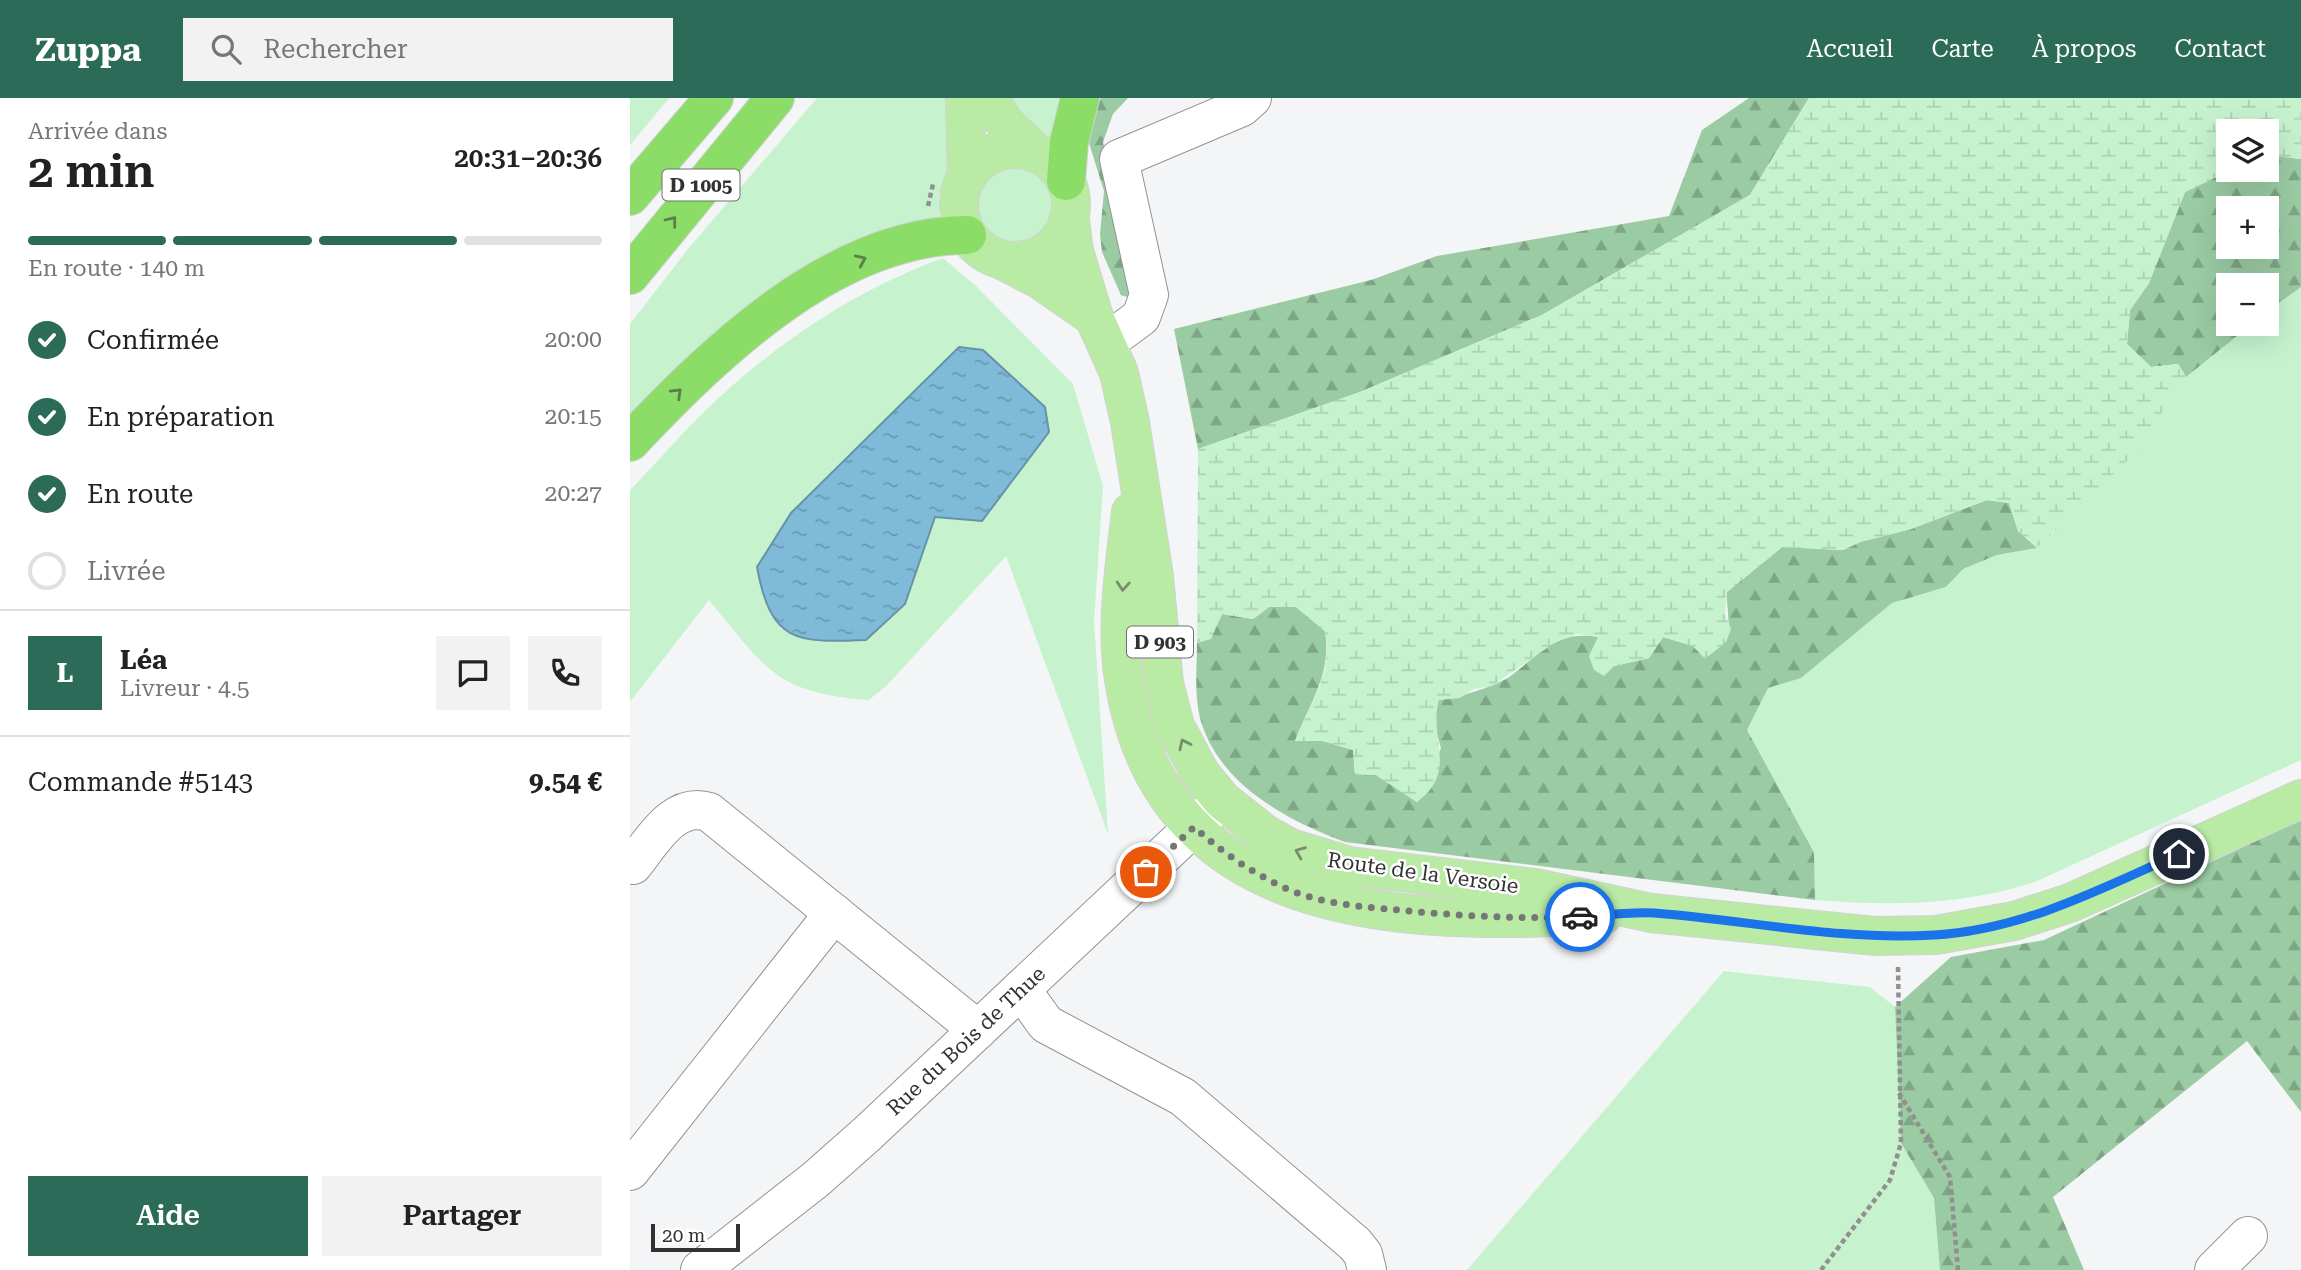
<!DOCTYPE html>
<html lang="fr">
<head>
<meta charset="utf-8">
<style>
	body { margin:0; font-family:"Roboto Serif",serif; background:#f2f2f2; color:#222; height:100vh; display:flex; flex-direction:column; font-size:26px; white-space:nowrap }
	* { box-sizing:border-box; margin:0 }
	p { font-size:23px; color:#767676 }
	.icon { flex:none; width:38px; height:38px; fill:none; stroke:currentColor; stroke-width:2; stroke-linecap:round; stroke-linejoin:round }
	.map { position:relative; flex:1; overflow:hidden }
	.details { display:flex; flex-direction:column; background:#fff; width:630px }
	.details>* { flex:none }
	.buttons { position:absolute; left:1586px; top:21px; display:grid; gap:14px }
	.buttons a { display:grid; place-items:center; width:63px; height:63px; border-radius:0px; background:#fff; box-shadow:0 7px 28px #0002; font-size:35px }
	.scale { position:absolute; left:21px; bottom:18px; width:89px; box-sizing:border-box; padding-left:7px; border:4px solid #323232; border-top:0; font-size:19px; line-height:24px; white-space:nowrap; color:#323232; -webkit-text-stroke:5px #fff; paint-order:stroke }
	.pin { position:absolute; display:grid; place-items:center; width:60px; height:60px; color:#fff; margin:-30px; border:4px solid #fff; border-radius:50%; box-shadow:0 2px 7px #0007 }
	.courier { position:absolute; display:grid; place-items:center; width:70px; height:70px; margin:-35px; border:5px solid #1a73e8; border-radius:50%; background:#fff; color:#222; box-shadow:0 2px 9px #0007 }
	.summary em { font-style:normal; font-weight:600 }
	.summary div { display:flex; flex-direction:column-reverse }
	.summary { display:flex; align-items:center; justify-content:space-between; height:119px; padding:0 28px }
	h1 { font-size:46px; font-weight:600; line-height:52px }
	.bar { display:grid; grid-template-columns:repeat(4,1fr); gap:10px 7px; align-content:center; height:84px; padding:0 28px }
	.bar i { height:9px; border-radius:5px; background:#e0e0e0 }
	.bar .current { background:#2c6b58 }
	.bar p { grid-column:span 4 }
	.line { display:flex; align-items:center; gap:18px; padding:0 28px; border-top:2px solid #e0e0e0 }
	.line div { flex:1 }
	.round { display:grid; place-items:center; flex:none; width:74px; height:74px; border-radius:0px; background:#f2f2f2 }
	ol { padding:0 28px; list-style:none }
	li { display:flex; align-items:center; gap:21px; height:77px }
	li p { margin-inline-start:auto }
	li .icon { padding:7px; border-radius:50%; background:#2c6b58; color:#fff; stroke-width:4 }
	li:last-child { color:#767676 }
	li i { width:38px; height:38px; border:4px solid #e0e0e0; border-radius:50% }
	.primary-button { display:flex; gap:14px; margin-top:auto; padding:14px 28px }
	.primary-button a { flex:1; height:80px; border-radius:0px; background:#2c6b58; color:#fff; font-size:28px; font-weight:600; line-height:80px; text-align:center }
	.primary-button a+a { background:#f2f2f2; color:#222 }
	header { display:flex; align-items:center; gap:42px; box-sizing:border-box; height:98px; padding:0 35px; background:#2c6b58; color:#fff }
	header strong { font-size:33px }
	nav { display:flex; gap:38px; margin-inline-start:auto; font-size:24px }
	.search { width:490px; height:63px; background:#f2f2f2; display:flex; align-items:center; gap:18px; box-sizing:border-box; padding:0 24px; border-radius:0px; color:#767676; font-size:26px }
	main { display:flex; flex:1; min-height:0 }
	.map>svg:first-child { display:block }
</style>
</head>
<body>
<header>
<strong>Zuppa</strong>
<div class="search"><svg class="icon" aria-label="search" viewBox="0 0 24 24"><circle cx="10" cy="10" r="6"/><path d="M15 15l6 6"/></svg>Rechercher</div>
<nav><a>Accueil</a><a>Carte</a><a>À propos</a><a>Contact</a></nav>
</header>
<main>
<section class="details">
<div class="summary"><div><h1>2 min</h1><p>Arrivée dans</p></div><em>20:31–20:36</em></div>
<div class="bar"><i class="current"></i><i class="current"></i><i class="current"></i><i></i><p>En route · 140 m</p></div>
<ol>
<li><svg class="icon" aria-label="check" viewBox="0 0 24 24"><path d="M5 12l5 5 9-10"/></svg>Confirmée<p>20:00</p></li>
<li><svg class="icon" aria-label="check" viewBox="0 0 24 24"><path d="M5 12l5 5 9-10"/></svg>En préparation<p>20:15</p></li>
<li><svg class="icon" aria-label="check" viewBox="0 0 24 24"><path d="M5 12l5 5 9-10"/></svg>En route<p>20:27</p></li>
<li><i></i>Livrée</li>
</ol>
<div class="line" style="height:126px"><b class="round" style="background:#2c6b58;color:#fff">L</b><div><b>Léa</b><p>Livreur · 4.5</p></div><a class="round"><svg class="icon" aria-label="chat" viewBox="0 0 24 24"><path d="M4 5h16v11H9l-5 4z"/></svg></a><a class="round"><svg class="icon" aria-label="phone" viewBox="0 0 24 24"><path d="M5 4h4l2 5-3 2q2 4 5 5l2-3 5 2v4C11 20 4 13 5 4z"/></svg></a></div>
<div class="line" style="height:91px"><div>Commande #5143</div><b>9.54 €</b></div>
<div class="primary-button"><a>Aide</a><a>Partager</a></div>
</section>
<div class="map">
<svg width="1671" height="1172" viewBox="0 0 1671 1172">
	<defs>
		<pattern id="forest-firs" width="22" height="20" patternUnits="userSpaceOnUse" patternTransform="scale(1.75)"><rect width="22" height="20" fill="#9acba3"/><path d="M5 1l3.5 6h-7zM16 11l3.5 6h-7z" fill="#7ea585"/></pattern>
		<pattern id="wetland-marsh" width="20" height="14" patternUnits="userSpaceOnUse" patternTransform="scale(1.75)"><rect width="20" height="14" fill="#c6f3ce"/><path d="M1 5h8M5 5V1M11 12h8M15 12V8" fill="none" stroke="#abd1b1"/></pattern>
		<pattern id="water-ripples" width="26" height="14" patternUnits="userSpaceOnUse" patternTransform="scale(1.75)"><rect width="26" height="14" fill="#7fbbd9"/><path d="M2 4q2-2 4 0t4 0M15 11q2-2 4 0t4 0" fill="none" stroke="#6999b1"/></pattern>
	</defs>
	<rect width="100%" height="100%" fill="#f4f5f6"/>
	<g fill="#c6f3ce" fill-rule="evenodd">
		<polygon points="0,0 39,0 0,47"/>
		<polygon points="187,0 322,0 322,60 309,97 309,120 251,141 0,329 0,226 58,151"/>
		<polygon points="372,0 435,0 426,48 392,26"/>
		<circle cx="386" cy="107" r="40"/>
		<path d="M313,160L346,188L443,286L473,388L464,523L478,736L376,458L258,586L239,602C145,595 135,570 79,502L0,604V392C31,360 60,326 93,296C157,238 231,190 313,160ZM419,334L352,423L305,418L236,542L188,544L150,530Z"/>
		<path d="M1668,188L1671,189V662L1405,784C1331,808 1261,808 1185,802L1184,753L1117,632L1138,589L1171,580L1262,505L1316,489L1333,471L1367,457L1408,450L1529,314L1556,279L1622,226H1636V214Z"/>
		<polygon points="1094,873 1240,889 1265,909 1271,1045 1304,1100 1310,1172 837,1172"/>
	</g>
	<g fill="url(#forest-firs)" fill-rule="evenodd">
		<polygon points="471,0 498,0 483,16 473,44 503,194 497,199 491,197 472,154 470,136 474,93 459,45 465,12"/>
		<polygon points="1119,0 1179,0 1120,97 912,217 730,294 568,351 544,231 741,182 807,158 1039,118 1072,32"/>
		<path d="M1636,57L1671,61V189L1636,214V187H1598V226H1622L1556,279L1548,266L1521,269L1497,246L1500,212L1519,185L1555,94L1601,72H1636ZM1598,110H1636V149H1598Z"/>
		<path d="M1357,402L1379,405L1388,433L1407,450L1367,457L1333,471L1316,489L1262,505L1171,580L1138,590L1117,632L1184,754L1185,802L715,744C656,722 588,686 570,620C564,595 567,570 567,545L581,540L592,516L623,521L639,509H666L695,533C702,576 680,604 665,643H693L723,652L725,676L746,677L787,704L811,650L803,622L808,602C827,600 864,589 879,579C911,556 925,532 968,539L984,568L1019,560L1033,539L1063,548L1075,560C1081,554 1088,551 1094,545C1103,536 1096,509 1097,494L1152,449L1213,452L1230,444L1281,431Z"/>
		<polygon points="1671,722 1671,1014 1617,943 1423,1099 1454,1172 1310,1172 1304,1100 1271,1045 1265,909 1321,859 1414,842"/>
	</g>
	<path fill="url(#wetland-marsh)" d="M1179,0H1671V61L1636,57V33H1598V72H1601L1555,94L1519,185L1500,212L1497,246L1521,269L1548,266L1556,279L1502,358L1407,450L1388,433L1379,405L1357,402L1281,431L1230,444L1213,452L1152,449L1097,494L1095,516L1101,531L1096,544L1075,561L1063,548L1033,539L1019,560L984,568L974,578L964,572L959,558L968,539L948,536L927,543L862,588L844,591L830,600L809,602C798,641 829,673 787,704L746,677L725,676L723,652L693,643H665C681,603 703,577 695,533L666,509H639L623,521L592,516L581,541L567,545L568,351L730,294L912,217L1120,97Z"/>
	<path fill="url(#water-ripples)" stroke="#6892a7" stroke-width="2" d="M329,249L353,252L415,309L419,334L352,423L305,419L275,506L236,542C166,545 141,545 127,469L161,415Z"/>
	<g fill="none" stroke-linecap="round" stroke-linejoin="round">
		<defs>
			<g id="minor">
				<polyline points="477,244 511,219 519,197 489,61 612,9 622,0"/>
				<path d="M3,767C22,744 43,703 79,714L348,932"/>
				<polyline points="391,891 416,926 553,999 725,1146 733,1156 737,1172"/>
				<polyline points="0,1073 204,815"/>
				<polyline points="70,1172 185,1082 237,1036 588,706"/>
				<polyline points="1584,1172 1618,1138"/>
			</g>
			<g id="major">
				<polyline points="335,0 337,79"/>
				<polyline points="358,0 377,28 406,55"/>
				<circle cx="385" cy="107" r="56"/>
				<polyline points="440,122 444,153 464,219 489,275 500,324 524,478 534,585 545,628 570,675 592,702 635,736 660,750 719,768 906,790 1021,815 1245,838 1306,837 1384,823 1440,805 1671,701"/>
				<polyline points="374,163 409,181 464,219"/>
				<path d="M501,414C495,464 487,517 492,567C522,824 771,828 973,817"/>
			</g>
			<g id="highway">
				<polyline points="436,83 439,44 450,0"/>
				<polyline points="0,98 84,0"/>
				<polyline points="0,177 145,0"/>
				<path d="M0,344C85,254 205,137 337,137"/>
			</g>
		</defs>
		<use href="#minor" stroke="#939394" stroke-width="40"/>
		<use href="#major" stroke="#d2d2d2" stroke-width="40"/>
		<use href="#highway" stroke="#d2d2d2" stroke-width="40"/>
		<g stroke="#909091" stroke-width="4.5" stroke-dasharray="5 3.5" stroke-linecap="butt">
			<polyline points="298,108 303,86"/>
			<polyline points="1269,995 1320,1079 1328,1172"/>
			<polyline points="1191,1172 1260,1082 1271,1045 1268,869"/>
		</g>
		<use href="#minor" stroke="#fff" stroke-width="38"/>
		<use href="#major" stroke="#baeba4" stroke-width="38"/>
		<use href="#highway" stroke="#8cdd67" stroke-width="38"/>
	</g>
	<defs><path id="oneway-chevron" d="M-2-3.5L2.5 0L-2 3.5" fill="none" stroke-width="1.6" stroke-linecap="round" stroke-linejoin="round" transform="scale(1.75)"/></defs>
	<g stroke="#5a7f4a">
		<use href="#oneway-chevron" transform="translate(42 123) rotate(-52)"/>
		<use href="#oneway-chevron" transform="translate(231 162) rotate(-24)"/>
		<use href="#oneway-chevron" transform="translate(47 295) rotate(-44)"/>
	</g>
	<g stroke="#768e6b">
		<use href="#oneway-chevron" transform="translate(493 488) rotate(94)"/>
		<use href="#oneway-chevron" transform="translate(554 646) rotate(-115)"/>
		<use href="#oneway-chevron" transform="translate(670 754) rotate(-158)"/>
	</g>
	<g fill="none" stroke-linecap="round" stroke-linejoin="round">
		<path stroke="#767677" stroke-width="7" stroke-dasharray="0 12.6" d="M516,774L564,729C594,756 625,777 662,793C695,806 733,809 768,812C829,818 889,821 950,819"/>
		<path stroke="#1a73e8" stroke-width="9" d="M950,819C974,817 1000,814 1024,815C1117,822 1210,843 1304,837C1392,832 1471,791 1549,756"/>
	</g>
	<g text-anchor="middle" stroke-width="5" stroke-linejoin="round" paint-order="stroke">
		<g fill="#fff" stroke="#707070" stroke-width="2">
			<rect x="32.5" y="71.5" width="77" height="31" rx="5"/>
			<rect x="497" y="528.5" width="66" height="31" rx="5"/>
		</g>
		<g font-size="19" font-weight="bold" fill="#323232">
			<text x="71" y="94">D 1005</text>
			<text x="530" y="551">D 903</text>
		</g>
		<g font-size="21" fill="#323232" stroke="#fff">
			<text transform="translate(793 775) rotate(8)" y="7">Route de la Versoie</text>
			<text transform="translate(336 943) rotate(-43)" y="7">Rue du Bois de Thue</text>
		</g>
	</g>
</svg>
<div class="buttons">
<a><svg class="icon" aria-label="layers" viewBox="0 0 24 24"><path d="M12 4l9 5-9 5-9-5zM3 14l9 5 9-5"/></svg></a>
<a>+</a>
<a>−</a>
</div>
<div class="scale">20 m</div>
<div class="pin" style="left:516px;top:774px;background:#ea580c"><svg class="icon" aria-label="bag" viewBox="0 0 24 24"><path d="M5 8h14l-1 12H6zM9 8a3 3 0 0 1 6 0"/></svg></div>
<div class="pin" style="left:1549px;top:756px;background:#1f2937"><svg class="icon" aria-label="home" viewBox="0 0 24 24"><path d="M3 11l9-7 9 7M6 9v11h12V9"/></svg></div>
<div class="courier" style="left:950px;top:819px"><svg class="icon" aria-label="car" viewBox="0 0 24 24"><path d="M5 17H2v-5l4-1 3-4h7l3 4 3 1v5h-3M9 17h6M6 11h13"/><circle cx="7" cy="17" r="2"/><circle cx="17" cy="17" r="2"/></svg></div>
</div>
</main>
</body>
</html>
